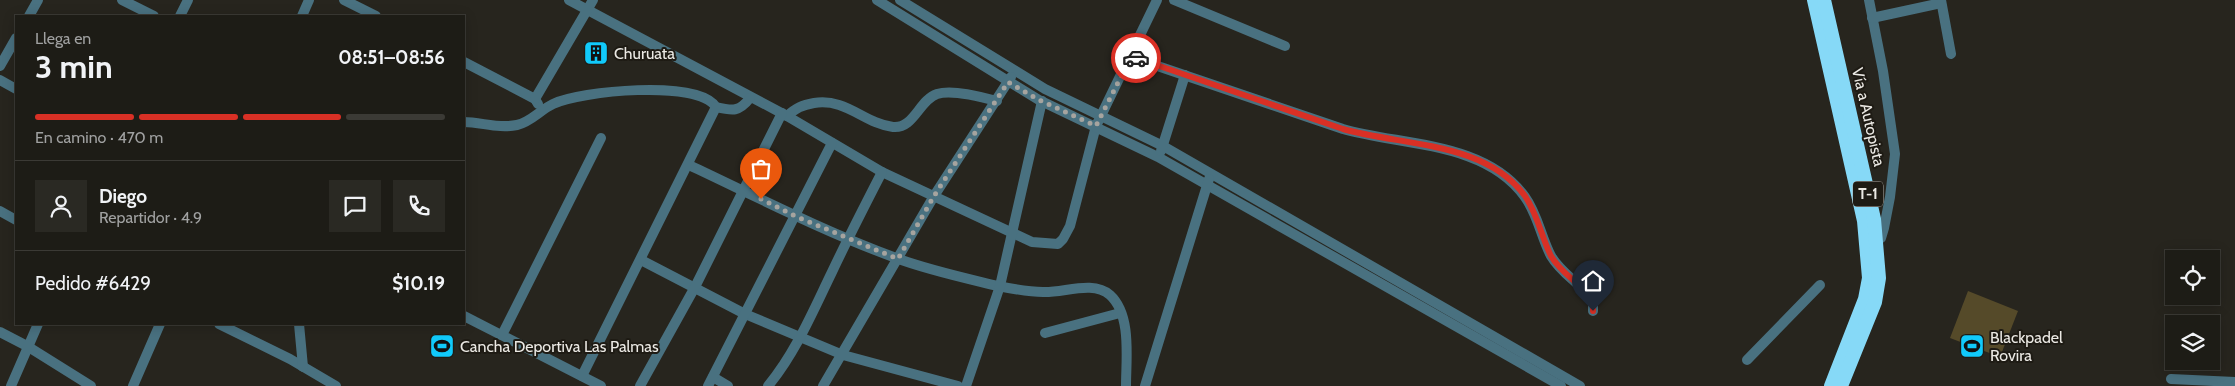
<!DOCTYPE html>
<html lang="es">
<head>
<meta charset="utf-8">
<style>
	body { margin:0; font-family:Cabin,sans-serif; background:#2a2923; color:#f1f3f6; height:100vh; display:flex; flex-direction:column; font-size:19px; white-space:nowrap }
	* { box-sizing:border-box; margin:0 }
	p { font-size:16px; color:#a0a1a1 }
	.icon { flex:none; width:28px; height:28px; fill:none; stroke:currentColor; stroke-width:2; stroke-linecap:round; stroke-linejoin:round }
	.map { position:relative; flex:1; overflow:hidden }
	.details { position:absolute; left:15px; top:15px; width:450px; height:310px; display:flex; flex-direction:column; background:#1d1c16; border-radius:0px; box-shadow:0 2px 12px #0003,0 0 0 1px #3b3a35 }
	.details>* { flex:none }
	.controls { position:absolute; left:2165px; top:250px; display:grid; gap:10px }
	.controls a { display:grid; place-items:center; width:55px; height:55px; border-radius:0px; background:#1d1c16; box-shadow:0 2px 12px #0003,0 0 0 1px #3b3a35; font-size:25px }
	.pin { position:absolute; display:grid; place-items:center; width:42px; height:42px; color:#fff; margin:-51px -21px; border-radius:50% 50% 50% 0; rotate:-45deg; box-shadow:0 0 5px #0007 }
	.pin .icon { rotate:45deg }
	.courier { position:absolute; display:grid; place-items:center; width:50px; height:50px; margin:-25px; border:4px solid #d93025; border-radius:50%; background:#fff; color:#222; box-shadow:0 1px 6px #0007 }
	.overview em { font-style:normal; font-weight:700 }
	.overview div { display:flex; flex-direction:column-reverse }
	.overview { display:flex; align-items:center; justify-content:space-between; height:85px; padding:0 20px }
	h1 { font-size:32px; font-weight:700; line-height:38px }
	.bar { display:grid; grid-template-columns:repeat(4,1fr); gap:8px 5px; align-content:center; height:60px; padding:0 20px }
	.bar i { height:6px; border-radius:4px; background:#3b3a35 }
	.bar .selected { background:#d93025 }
	.bar p { grid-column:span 4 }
	.line { display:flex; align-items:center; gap:12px; padding:0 20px; border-top:1px solid #3b3a35 }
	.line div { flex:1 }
	.round { display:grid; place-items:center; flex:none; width:52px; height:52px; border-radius:0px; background:#2a2923 }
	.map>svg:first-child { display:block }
</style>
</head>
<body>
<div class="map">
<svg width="2235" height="386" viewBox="0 0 2235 386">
	<rect width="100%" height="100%" fill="#27251e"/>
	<polygon fill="#554a29" points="1968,291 2018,311 2000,357 1950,338"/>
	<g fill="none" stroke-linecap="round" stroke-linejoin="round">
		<g stroke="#497180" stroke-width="10">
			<polyline points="122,0 154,16"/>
			<polyline points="344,0 376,16"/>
			<polyline points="569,0 787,116 882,172 1032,242 1058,244 1063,239 1070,226 1096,126 1157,0"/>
			<polyline points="877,0 1039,100 1158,157 1561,386"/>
			<polyline points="900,0 1045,89 1163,146 1580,386"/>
			<polyline points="1174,0 1285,46"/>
			<polyline points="1869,0 1883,71 1895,154 1890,197 1884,228 1881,238 1877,241"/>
			<polyline points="1941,0 1951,54"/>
			<polyline points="29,16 38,0"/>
			<polyline points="180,16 188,0"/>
			<polyline points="302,16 309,0"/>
			<polyline points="1872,18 1941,3"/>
			<path d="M1131,57L1343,129C1402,146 1485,141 1525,197C1538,215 1541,237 1551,256C1561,273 1578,282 1590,297L1593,303V311"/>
			<polyline points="464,62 535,99 538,104"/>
			<polyline points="0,66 16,38"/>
			<polyline points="0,80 16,89"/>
			<polyline points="535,99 593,0"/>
			<path d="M787,116C796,108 802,105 814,103C847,98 863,123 893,127C914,129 919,100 937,94C952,89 982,97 997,101"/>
			<path d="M464,122C481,122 499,129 517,125C531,122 540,110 553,104C580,91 698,79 716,107C733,111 739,112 750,98"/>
			<polyline points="1161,151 1185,75"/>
			<path d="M689,165C757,197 825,232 896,258C928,270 965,278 998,286C1013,289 1029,292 1043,292C1064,293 1093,280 1110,295C1132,315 1126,359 1126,386"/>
			<polyline points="0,211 16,220"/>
			<polyline points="641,260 745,314 843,355 958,386"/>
			<polyline points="464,316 601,386"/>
			<polyline points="219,324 290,359 336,386"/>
			<polyline points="299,324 303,367"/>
			<polyline points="0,332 27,346 91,386"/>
			<polyline points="1045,333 1120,313"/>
			<polyline points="502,335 601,138"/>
			<polyline points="1747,360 1820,285"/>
			<polyline points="582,376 716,107"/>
			<polyline points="713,377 728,386"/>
			<polyline points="2171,379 2235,382"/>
			<polyline points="11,386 38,324"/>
			<polyline points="133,386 160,324"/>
			<polyline points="640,386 695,287 782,113"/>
			<polyline points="708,386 832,143"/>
			<path d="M768,386C796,352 813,311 832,272C848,238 865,205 882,172"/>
			<polyline points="823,386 934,196 1011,77"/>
			<polyline points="966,386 1000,286 1042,101"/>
			<polyline points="1145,386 1209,179"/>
		</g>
		<g stroke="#86d9f7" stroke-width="14">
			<polyline points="1814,0 1864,221 1869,278 1865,299 1831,386"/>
			<polyline points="1824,0 1874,219 1879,278 1875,302 1841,386"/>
		</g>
	</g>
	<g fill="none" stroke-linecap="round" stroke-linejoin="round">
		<polyline stroke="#a6a49f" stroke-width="5" stroke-dasharray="0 9" points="761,199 795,216 898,259 934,196 1008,82 1039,100 1096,126 1131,57 1136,58"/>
		<path stroke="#d93025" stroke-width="6" d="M1136,58L1343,129C1402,146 1485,141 1525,196C1538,215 1541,236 1551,256C1561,273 1578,282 1590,297L1593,303V311"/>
	</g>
	<defs>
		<symbol id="building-square" viewBox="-11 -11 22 22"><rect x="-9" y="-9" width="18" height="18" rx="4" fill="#11cafb" stroke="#1e1b14"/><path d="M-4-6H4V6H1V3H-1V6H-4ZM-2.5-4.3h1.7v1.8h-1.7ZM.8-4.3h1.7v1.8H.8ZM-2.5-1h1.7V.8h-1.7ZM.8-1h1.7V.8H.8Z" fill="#111"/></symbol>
		<symbol id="stadium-square" viewBox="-11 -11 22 22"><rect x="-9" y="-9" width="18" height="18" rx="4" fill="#11cafb" stroke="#1e1b14"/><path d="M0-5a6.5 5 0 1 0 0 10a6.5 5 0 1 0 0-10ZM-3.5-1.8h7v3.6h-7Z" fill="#111"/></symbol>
	</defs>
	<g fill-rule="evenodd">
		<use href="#building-square" x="582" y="39" width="28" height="28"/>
		<use href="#stadium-square" x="428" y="332" width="28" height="28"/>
		<use href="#stadium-square" x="1958" y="332" width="28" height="28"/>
	</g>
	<g text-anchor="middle" stroke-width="4" stroke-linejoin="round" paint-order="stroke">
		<rect fill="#1e1b14" stroke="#aeaba6" stroke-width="1" x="1853" y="181.5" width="30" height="25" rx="4"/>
		<g font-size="15" font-weight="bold" fill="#ebe9e4">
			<text x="1868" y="199">T-1</text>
		</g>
		<g font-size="16" fill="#ebe9e4" stroke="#1e1b14" text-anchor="start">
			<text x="614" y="59">Churuata</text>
			<text x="1990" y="343">Blackpadel<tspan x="1990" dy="18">Rovira</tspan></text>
			<text x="460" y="352">Cancha Deportiva Las Palmas</text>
		</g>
		<g font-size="16" fill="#ebe9e4" stroke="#1e1b14">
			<text transform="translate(1869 117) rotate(77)" y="6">Vía a Autopista</text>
		</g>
	</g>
</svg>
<div class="controls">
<a><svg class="icon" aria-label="locate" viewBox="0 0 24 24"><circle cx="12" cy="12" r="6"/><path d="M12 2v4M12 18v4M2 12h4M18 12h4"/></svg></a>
<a><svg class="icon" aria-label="layers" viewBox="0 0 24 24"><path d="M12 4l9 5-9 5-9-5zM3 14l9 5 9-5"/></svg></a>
</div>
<div class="pin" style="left:761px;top:199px;background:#ea580c"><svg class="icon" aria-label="bag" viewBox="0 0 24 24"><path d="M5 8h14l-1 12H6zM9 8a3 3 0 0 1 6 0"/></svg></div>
<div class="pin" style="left:1593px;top:311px;background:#1f2937"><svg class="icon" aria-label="home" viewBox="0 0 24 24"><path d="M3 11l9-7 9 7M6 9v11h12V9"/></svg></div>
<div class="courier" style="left:1136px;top:58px"><svg class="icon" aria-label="car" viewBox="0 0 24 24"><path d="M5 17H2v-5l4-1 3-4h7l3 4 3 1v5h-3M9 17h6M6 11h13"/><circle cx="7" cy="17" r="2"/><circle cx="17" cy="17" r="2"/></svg></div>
<section class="details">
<div class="overview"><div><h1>3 min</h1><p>Llega en</p></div><em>08:51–08:56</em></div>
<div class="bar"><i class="selected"></i><i class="selected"></i><i class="selected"></i><i></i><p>En camino · 470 m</p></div>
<div class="line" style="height:90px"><a class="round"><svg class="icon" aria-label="person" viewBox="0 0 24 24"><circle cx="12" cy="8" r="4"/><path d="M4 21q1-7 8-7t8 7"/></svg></a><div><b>Diego</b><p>Repartidor · 4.9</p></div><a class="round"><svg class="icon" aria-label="chat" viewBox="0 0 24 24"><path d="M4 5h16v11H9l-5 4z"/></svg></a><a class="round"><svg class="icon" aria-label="phone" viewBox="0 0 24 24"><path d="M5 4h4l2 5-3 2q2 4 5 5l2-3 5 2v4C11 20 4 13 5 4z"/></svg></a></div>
<div class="line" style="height:65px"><div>Pedido #6429</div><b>$10.19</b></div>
</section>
</div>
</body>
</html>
